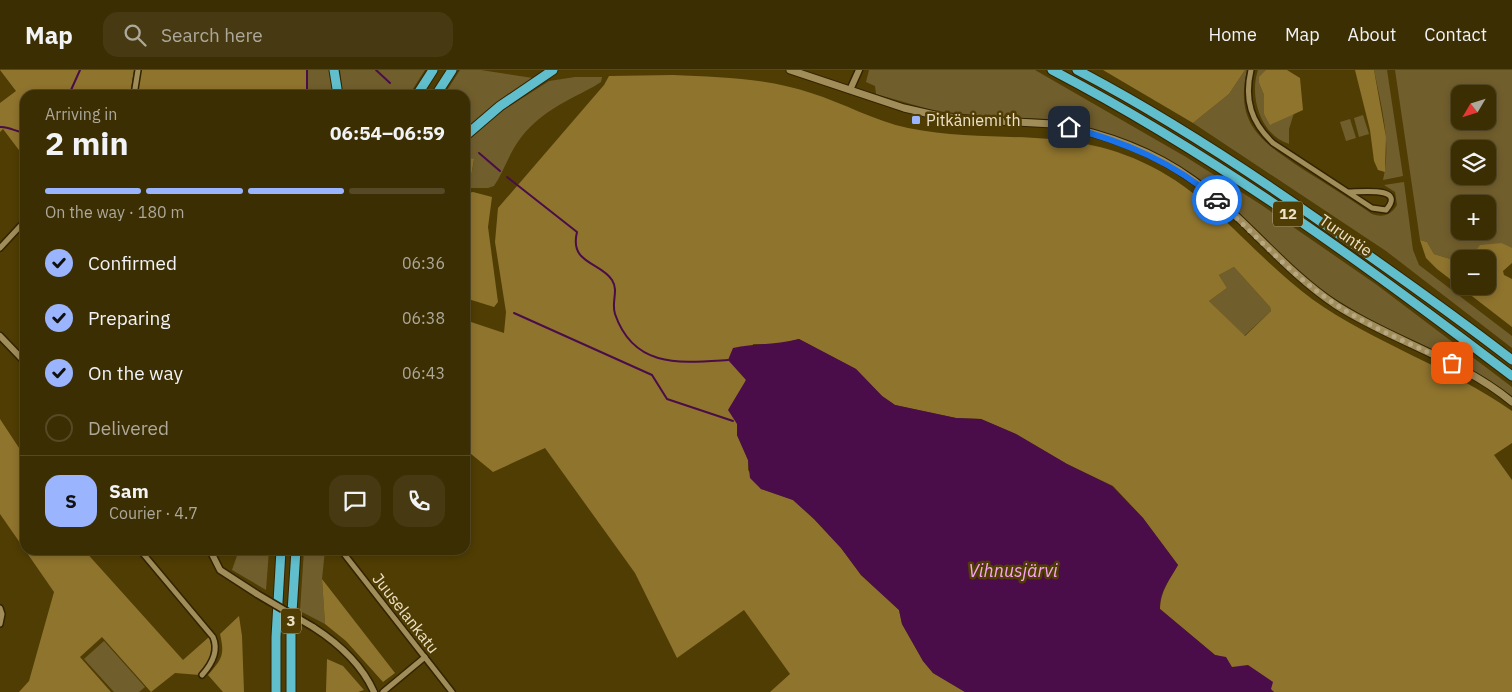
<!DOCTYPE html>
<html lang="en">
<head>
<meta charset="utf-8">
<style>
	body { margin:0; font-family:"IBM Plex Sans",sans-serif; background:#473a12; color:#f1f3f6; height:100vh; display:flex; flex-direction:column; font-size:19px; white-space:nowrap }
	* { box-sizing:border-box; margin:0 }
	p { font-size:16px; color:#aca89a }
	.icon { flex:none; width:28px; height:28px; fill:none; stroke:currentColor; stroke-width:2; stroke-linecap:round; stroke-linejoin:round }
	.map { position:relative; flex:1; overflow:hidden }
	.panel { position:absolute; left:20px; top:20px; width:450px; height:465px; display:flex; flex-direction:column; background:#3c2e03; border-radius:15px; box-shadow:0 2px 8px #0003,0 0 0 1px #554a25 }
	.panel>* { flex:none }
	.needle { width:32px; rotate:232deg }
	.buttons { position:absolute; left:1451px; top:15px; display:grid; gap:10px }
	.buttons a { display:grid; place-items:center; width:45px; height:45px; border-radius:10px; background:#3c2e03; box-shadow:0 2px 8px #0003,0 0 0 1px #554a25; font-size:25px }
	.pin { position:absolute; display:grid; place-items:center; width:42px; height:42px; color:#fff; margin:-21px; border-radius:10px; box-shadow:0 2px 8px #0006 }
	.courier { position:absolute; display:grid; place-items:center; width:50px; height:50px; margin:-25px; border:4px solid #1a73e8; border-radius:50%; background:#fff; color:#222; box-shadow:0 1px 6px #0007 }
	.headline em { font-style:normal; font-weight:800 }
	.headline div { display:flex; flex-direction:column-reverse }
	.headline { display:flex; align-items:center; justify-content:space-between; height:85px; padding:0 25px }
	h1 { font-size:32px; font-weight:800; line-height:38px }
	.bar { display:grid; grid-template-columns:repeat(4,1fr); gap:8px 5px; align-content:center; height:60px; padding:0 25px }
	.bar i { height:6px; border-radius:4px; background:#554a25 }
	.bar .on { background:#9ab5fd }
	.bar p { grid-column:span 4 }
	.line { display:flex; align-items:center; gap:12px; padding:0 25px; border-top:1px solid #554a25 }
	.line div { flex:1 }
	.round { display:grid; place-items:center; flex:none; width:52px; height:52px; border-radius:15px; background:#473a12 }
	ol { padding:0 25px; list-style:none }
	li { display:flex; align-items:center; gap:15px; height:55px }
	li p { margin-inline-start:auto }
	li .icon { padding:5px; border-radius:50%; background:#9ab5fd; color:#111; stroke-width:4 }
	li:last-child { color:#aca89a }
	li i { width:28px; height:28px; border:2px solid #554a25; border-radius:50% }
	header { display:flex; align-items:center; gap:30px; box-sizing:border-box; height:70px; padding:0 25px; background:#3c2e03; border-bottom:1px solid #554a25 }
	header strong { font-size:24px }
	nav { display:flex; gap:28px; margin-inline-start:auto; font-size:18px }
	.search { width:350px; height:45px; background:#473a12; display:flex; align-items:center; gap:12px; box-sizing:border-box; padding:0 18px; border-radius:15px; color:#aca89a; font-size:19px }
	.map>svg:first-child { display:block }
</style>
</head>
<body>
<header>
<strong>Map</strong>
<div class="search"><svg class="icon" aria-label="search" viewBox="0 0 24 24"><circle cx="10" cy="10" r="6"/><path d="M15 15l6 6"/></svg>Search here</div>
<nav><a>Home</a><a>Map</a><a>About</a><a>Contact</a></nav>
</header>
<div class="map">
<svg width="1512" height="622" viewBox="0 0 1512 622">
	<rect width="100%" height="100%" fill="#503d04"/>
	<g fill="#715e2d" fill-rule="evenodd">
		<polygon points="307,0 331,0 335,25 307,25"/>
		<polygon points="340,0 425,0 409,25 343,25"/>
		<polygon points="460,0 481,0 533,8 494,35 465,62 465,25 444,25"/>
		<polygon points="869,0 1035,0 1186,87 1260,134 1377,215 1512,317 1512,326 1486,308 1370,250 1324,222 1302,205 1232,140 1131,73 1046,49 971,46 935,41 876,24 875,16 866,12"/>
		<path d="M1245,0H1247C1234,56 1263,72 1304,100C1327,114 1350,129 1372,144C1383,148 1391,145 1397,135L1395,122L1384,115L1404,112L1413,180L1419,195L1512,266V278L1386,181L1193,53L1229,24Z"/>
		<path d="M1258,0H1266L1259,13L1264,25V44L1272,54L1294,43L1289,59V74C1260,65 1249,26 1258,0Z"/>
		<path d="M1374,0H1387L1403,106L1383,110C1392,74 1381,35 1374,0Z"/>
		<path d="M1395,0H1512V179L1502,173L1475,182L1473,185L1474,189H1460V192L1434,184L1427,172L1420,170ZM1460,24H1488V51H1460ZM1460,79H1488V106H1460ZM1460,134H1488V161H1460Z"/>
		<path d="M575,7H602L601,12L593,17C561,34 534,45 514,78C507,90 502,104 494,116L488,118H469L474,90L468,88L465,90V71L499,43L549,11Z"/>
		<polygon points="1363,45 1369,64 1359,67 1354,48"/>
		<polygon points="1350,49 1356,68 1346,71 1340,52"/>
		<polygon points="1234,197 1270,237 1271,241 1244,266 1209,231 1227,218 1219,205"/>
		<polygon points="239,480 269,480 266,520 232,500"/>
		<polygon points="304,480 325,480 322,509 325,554 300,541"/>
		<polygon points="104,571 145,617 139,622 114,622 84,589"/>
	</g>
	<g fill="#8f742e" fill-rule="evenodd">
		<polygon points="0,0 134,0 130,25 25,25 25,88 3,59 0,62 0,33 16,21"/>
		<polygon points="141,0 307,0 307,25 136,25"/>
		<polygon points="1103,0 1245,0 1229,24 1193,53"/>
		<polygon points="1266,0 1287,0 1300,8 1303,40 1270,55 1264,44 1264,25 1259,13 1259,7"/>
		<polygon points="1355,0 1374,0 1386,67 1385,102 1378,100 1374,91 1370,60"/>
		<path d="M673,5C719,7 767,8 811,23C843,33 875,51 908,58C989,75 1062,55 1142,92C1211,123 1253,186 1312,229C1375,274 1450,297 1512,341V373L1494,385L1512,410V622H1274L1232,598L1226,588L1215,585L1160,539C1160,522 1170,509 1178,495L1143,448L1113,416L1067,394L1016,364L981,349L956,348L895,335L882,326L856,299L799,269L780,274H753L737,354V365L748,390V400L761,419L793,430L814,449L841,478L861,505L899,540L902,554L923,591L933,603L965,622H770L790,604L744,540L677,588L635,503L545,378L493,402L465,379V250L504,263L506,242L495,172L498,138L604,15L609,6ZM1234,197L1270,237L1271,241L1245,266L1209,231L1227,218L1219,205Z"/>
		<polygon points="468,88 474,89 469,118 465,118 465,91"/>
		<polygon points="473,122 492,127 488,157 498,232 494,237 465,228 465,124"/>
		<polygon points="1420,170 1427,172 1434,184 1460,192 1460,216 1488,216 1488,189 1474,189 1473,185 1480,175 1502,173 1512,178 1512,193 1503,201 1504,205 1512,209 1512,257 1437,199 1426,188"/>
		<polygon points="0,349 25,387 25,480 0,444"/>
		<path d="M25,480H84L183,590L209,567C215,583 210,592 200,605L175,603L151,622L102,567L80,587L111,622H19L29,611L54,522Z"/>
		<polygon points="322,509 395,603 383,612 346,571 325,554"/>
		<path d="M239,546L242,566L244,622H223L208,605C222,589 225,585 220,564Z"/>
		<polygon points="327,589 343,596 364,620 358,622 326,622"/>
	</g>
	<path fill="#4a0d4a" d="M799,269L856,299L882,326L895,335L956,348L981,349L1016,364L1067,394L1112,416L1143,448L1178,495C1170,509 1159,522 1160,539L1215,585L1226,587L1232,597L1248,595L1273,612L1271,619L1274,622H965L933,603L923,591L902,554L899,540L861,505L841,478L814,449L793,430L761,419L750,408L748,390L737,365V354L728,340L746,310L728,290L733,278C755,273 777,275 799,269Z"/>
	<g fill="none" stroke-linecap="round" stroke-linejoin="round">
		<g stroke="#4a0d4a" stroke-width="2">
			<polyline points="376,0 390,13"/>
			<polyline points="71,25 71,20 80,0"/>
			<polyline points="307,25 307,0"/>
			<path d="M0,57C10,56 16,63 25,62"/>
			<polyline points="479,83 500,101"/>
			<path d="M507,107L577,162C569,194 601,192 612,210C619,221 611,232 615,244C634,299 681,293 728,290"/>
			<polyline points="514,243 652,305 667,329 733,351"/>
		</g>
		<defs>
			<g id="minor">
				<path d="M1251,0C1244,30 1251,52 1273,73L1372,138L1386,140C1407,116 1360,122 1349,122"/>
				<polyline points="134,25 138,0"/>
				<polyline points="0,178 25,151"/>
				<path d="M140,480L213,567C219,581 212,594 202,605"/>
				<polyline points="341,480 452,622"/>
				<polyline points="0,538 2,544 0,554"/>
				<polyline points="383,622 425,587"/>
			</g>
			<g id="tertiary">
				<polyline points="850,20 859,0"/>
				<polyline points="0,266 25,292"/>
				<polyline points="210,480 220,500 257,524"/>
				<path d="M313,557C338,573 362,595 374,622"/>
			</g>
			<path id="secondary" d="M790,0L904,38L939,46L978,50L1053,54C1102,63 1153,81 1193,110C1245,147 1283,200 1336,235C1392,271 1460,289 1512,332"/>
			<g id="motorway">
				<polyline points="334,0 338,25"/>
				<path d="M1052,0C1215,85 1366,195 1512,306"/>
				<path d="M1077,0C1167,47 1252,103 1334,161C1394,203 1454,245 1512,290"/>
				<polyline points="417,25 433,0"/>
				<polyline points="436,25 452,0"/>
				<polyline points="465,66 500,36 553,0"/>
				<polyline points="276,622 276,567 281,480"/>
				<polyline points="291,622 291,558 296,480"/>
			</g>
		</defs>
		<use href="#minor" stroke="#322400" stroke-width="8"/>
		<use href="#tertiary" stroke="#322400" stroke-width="9"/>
		<use href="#secondary" stroke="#322400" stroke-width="9"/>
		<use href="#motorway" stroke="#322400" stroke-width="11"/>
		<use href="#minor" stroke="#a18d5a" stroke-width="5"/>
		<use href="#tertiary" stroke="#a18d5a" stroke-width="6"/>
		<use href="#secondary" stroke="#a18d5a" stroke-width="7"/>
		<use href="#motorway" stroke="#61becc" stroke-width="9"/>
		<defs>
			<polyline id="tertiary-bridge" points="257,524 313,557"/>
		</defs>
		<use href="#tertiary-bridge" stroke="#322400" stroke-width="9" stroke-linecap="butt"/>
		<use href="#tertiary-bridge" stroke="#a18d5a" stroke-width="6"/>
	</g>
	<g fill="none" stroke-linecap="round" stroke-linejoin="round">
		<path stroke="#b6a883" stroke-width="5" stroke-dasharray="0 9" d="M1217,130C1256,165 1291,205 1335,234C1371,258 1413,275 1452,293"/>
		<path stroke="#1a73e8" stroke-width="6" d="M1069,57C1124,72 1174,92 1217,130"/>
	</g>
	<rect fill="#9ab5fd" stroke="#503d04" stroke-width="2" x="911" y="45" width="10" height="10" rx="2.5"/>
	<g text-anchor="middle" stroke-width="5" stroke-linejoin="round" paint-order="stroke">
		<g fill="#503d04" stroke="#beb08d" stroke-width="1">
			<rect x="1273" y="131.5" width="30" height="25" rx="4"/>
			<rect x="281" y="538.5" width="20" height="25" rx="4"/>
		</g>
		<g font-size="15" font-weight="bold" fill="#ede2c8">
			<text x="1288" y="149">12</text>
			<text x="291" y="556">3</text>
		</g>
		<g font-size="16" fill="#ede2c8" stroke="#503d04" text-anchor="start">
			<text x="926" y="56">Pitkäniemi th</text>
		</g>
		<g font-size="16" fill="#ede2c8" stroke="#503d04">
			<text transform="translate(1346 165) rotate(35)" y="6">Turuntie</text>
			<text transform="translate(406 543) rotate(52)" y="6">Juuselankatu</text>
		</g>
		<g font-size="18" font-style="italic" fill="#fca3f8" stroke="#503d04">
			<text x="1013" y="507">Vihnusjärvi</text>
		</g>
	</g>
</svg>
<div class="buttons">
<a><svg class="needle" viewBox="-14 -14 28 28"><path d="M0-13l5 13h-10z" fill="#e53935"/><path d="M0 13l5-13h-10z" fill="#aca89a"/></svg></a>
<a><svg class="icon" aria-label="layers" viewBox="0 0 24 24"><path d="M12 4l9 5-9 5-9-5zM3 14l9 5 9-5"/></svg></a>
<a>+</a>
<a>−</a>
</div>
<div class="pin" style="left:1452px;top:293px;background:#ea580c"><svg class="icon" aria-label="bag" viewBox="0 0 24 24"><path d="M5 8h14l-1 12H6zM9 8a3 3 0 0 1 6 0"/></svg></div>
<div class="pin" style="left:1069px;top:57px;background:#1f2937"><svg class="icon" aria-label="home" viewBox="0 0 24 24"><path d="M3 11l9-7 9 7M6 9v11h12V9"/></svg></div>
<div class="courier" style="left:1217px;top:130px"><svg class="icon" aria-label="car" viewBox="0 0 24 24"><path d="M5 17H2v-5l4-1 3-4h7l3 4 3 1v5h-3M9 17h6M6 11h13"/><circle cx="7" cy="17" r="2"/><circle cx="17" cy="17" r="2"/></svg></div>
<section class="panel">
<div class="headline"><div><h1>2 min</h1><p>Arriving in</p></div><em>06:54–06:59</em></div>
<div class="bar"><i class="on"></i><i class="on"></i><i class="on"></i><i></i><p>On the way · 180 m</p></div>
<ol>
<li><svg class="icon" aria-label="check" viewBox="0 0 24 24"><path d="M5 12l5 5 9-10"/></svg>Confirmed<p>06:36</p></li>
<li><svg class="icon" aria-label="check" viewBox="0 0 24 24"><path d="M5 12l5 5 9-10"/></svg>Preparing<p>06:38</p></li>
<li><svg class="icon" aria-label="check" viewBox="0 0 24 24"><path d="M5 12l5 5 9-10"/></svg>On the way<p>06:43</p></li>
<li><i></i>Delivered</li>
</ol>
<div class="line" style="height:90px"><b class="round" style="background:#9ab5fd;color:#111">S</b><div><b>Sam</b><p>Courier · 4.7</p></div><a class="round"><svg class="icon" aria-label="chat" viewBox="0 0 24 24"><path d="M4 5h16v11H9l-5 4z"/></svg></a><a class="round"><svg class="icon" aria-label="phone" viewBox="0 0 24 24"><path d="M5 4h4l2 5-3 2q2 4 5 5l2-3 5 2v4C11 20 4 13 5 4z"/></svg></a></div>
</section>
</div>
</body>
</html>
